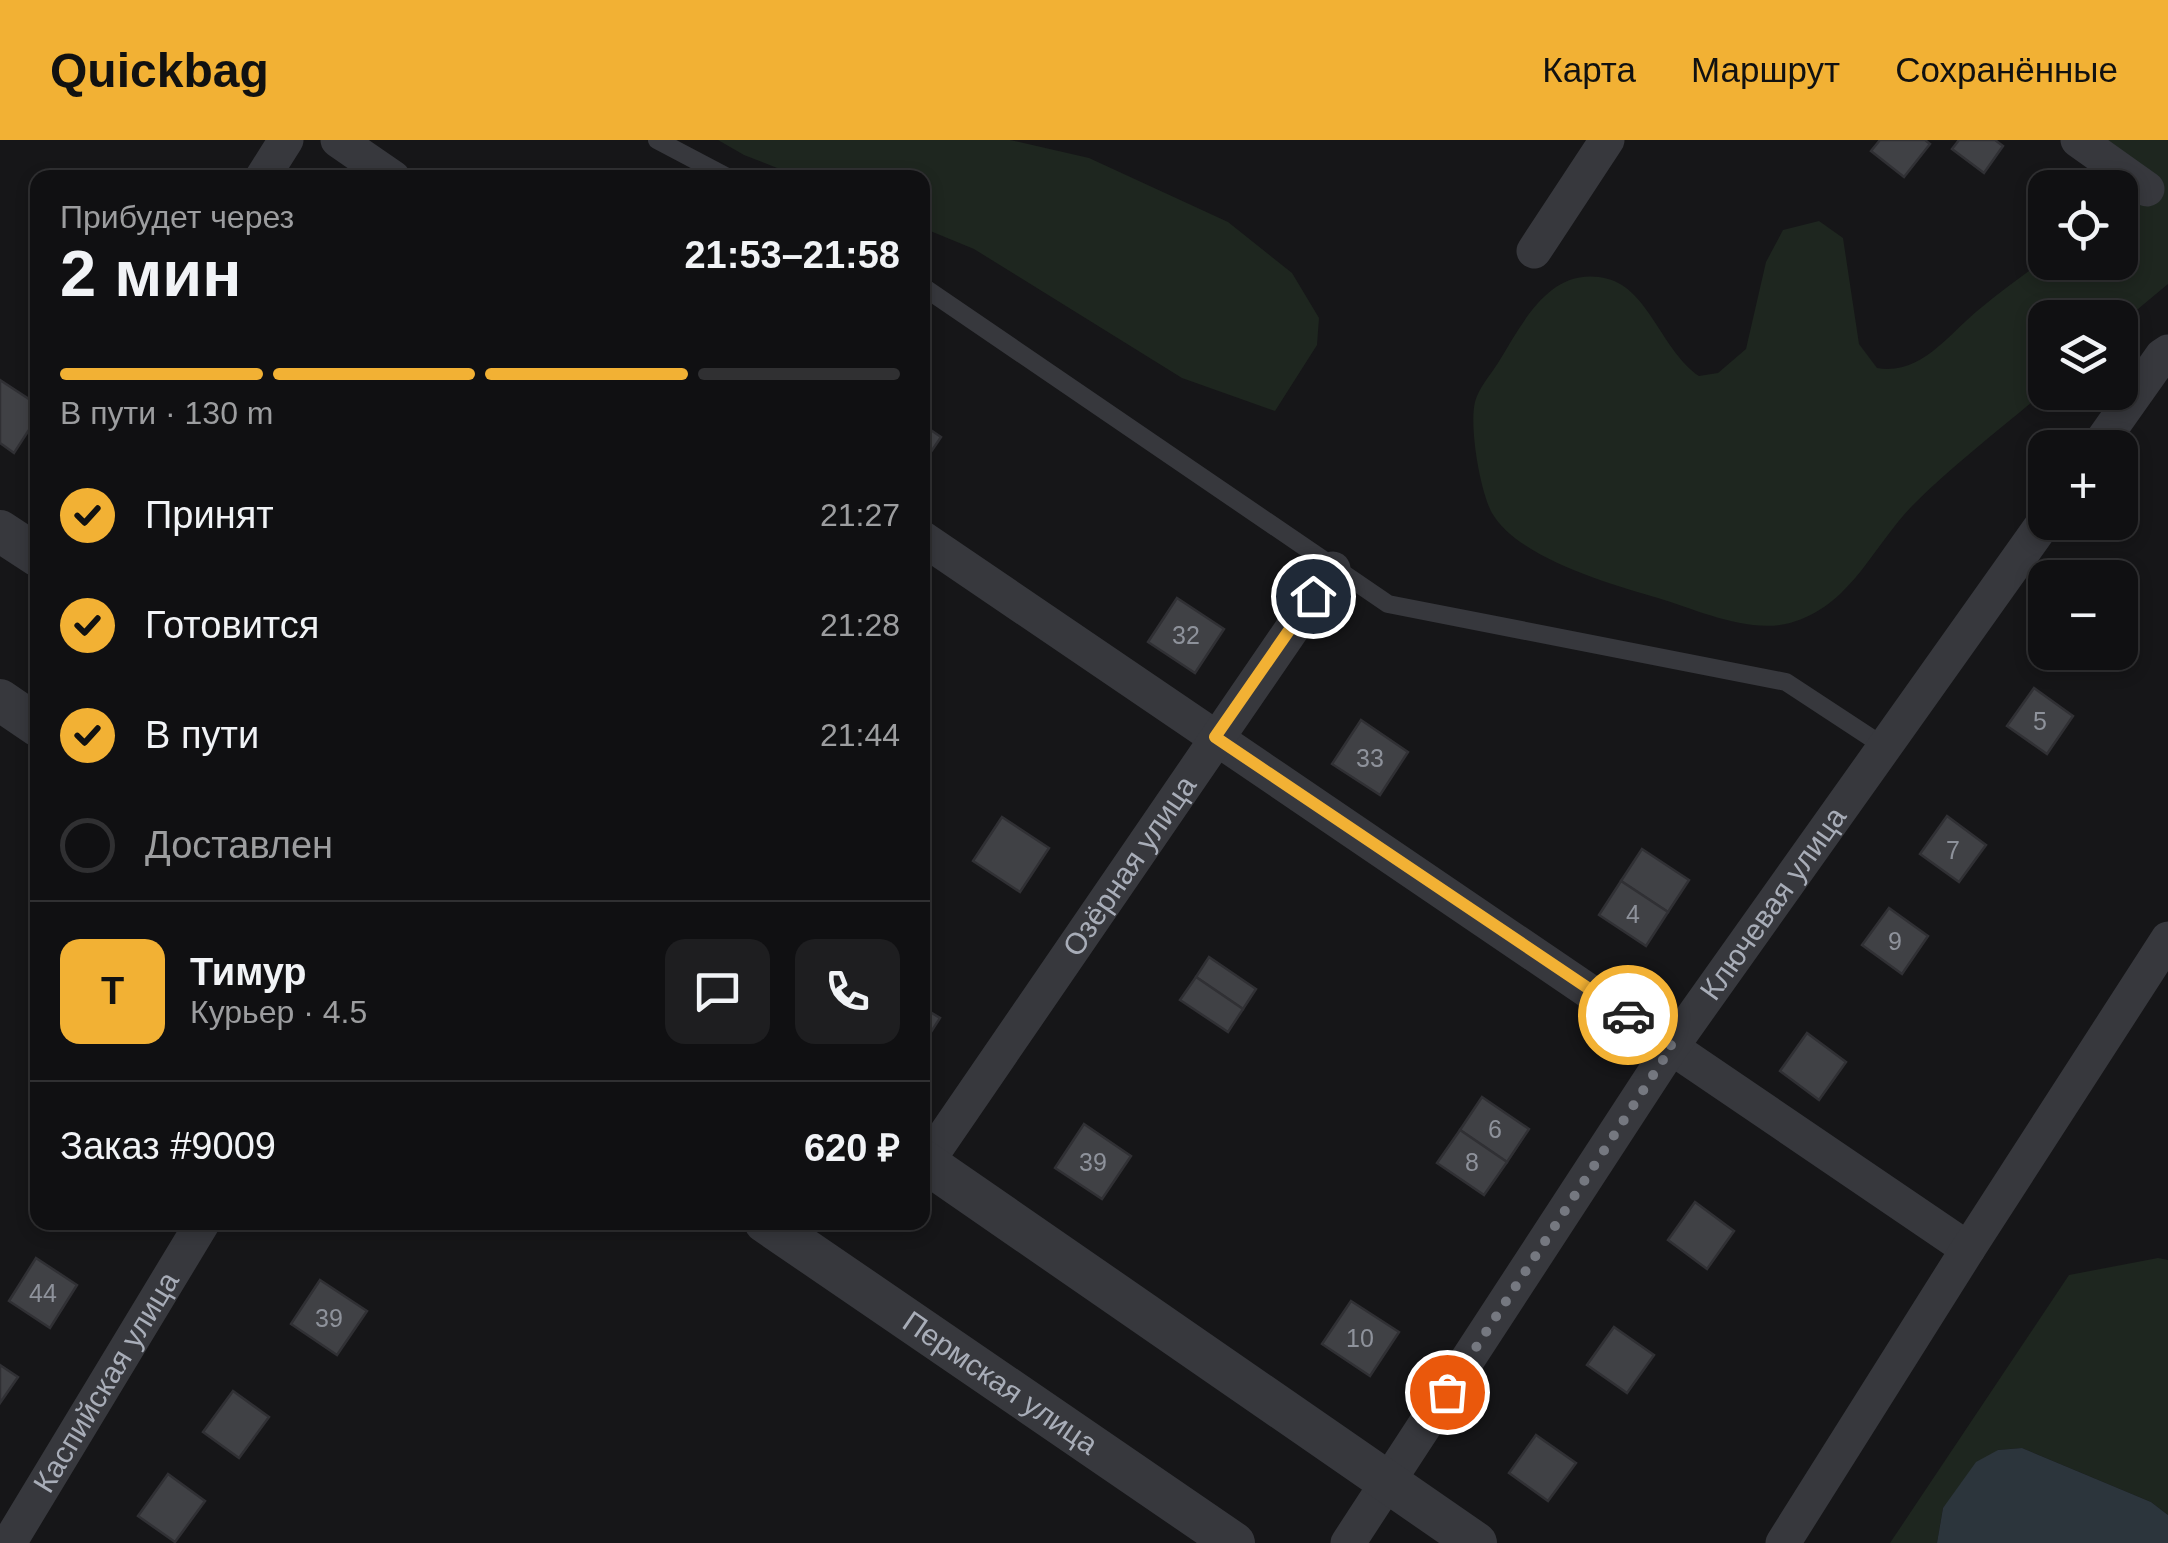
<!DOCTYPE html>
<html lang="ru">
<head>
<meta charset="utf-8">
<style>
	body { margin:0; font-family:Helvetica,sans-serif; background:#1e1e20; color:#f1f3f6; height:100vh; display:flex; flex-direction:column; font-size:38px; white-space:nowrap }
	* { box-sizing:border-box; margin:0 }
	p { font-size:32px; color:#9c9d9f }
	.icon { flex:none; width:55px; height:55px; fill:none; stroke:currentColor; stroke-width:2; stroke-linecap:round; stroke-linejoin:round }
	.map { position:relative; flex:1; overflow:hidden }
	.side { position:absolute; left:30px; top:30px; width:900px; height:1060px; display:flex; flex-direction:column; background:#101012; border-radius:20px; box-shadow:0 5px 15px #0003,0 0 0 2px #303032 }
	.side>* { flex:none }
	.buttons { position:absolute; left:2028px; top:30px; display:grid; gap:20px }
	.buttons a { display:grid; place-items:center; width:110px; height:110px; border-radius:20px; background:#101012; box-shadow:0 5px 15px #0003,0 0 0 2px #303032; font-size:50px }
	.pin { position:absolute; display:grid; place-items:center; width:85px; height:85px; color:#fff; margin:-42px; border:5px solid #fff; border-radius:50%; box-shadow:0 2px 10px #0007 }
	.courier { position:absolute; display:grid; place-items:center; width:100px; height:100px; margin:-50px; border:8px solid #f2b134; border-radius:50%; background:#fff; color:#222; box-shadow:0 2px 12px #0007 }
	.headline em { font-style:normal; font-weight:700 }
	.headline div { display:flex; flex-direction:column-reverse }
	.headline { display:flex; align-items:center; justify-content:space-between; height:170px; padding:0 30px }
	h1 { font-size:65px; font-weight:700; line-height:75px }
	.bar { display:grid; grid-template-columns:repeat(4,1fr); gap:15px 10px; align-content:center; height:120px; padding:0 30px }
	.bar i { height:12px; border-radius:8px; background:#303032 }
	.bar .selected { background:#f2b134 }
	.bar p { grid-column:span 4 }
	.line { display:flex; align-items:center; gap:25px; padding:0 30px; border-top:2px solid #303032 }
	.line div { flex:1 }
	.round { display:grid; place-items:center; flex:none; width:105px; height:105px; border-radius:20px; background:#1e1e20 }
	ol { padding:0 30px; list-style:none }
	li { display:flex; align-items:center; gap:30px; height:110px }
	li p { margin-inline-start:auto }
	li .icon { padding:10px; border-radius:50%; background:#f2b134; color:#111; stroke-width:4 }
	li:last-child { color:#9c9d9f }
	li i { width:55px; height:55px; border:5px solid #303032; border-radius:50% }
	header { display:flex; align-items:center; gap:60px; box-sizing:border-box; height:140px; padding:0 50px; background:#f2b134; color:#111 }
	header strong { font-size:48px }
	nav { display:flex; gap:55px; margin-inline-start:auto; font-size:35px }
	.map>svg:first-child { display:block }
</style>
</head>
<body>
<header>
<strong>Quickbag</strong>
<nav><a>Карта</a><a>Маршрут</a><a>Сохранённые</a></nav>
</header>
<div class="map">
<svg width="2168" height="1403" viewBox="0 0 2168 1403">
	<rect width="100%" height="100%" fill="#161618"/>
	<g fill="#1e261f">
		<polygon points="718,0 1010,0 1089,18 1228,82 1292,133 1319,178 1317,205 1275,271 1182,238 974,109 923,88 922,38 800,37 744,15"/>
		<path d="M2101,0H2168V144L2120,184V178H2045V251C2002,288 1954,324 1913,365C1872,407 1851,466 1790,483C1748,494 1698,470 1658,458C1610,444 1518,418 1492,373C1480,351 1469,286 1475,262C1478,249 1491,234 1498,223C1523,183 1550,124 1608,139C1648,149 1663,212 1699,236L1718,233L1746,209L1766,122L1783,90L1819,81L1843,98L1859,204L1877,228C1922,236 1950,192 1982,167C2002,150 2024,135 2045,119V122H2120V48L2103,47L2107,31Z"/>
		<polygon points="2158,1118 2168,1120 2168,1375 2151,1362 2022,1308 1998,1310 1943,1368 1937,1403 1890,1403 2069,1135"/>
	</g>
	<polygon fill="#2c353c" points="2022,1308 2151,1362 2168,1375 2168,1403 1937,1403 1943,1368 1976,1322 1998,1310"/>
	<g fill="#404145" stroke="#303034" stroke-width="2.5">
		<polygon points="1880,0 1925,0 1930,4 1904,37 1871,11"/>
		<polygon points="1959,0 1995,0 2003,6 1984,33 1952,9"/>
		<polygon points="0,240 38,265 38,276 14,313 0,303"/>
		<polygon points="922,284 941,297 922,325"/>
		<polygon points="1177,458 1224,489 1195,533 1148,502"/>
		<polygon points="2120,476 2137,488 2120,512"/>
		<polygon points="2091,512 2120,512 2110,526"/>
		<polygon points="2034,548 2073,576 2047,614 2007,586"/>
		<polygon points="1361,580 1408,612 1380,655 1332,624"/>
		<polygon points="1947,676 1986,705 1959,742 1920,714"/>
		<polygon points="1002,677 1049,708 1020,752 973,721"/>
		<polygon points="1642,709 1689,740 1668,772 1621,741"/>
		<polygon points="1621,741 1668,772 1646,806 1599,775"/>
		<polygon points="1889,768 1928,796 1902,834 1862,805"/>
		<polygon points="1209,817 1256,849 1243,869 1196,837"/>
		<polygon points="1196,837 1243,869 1228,892 1180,860"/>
		<polygon points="922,867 940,878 922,906"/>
		<polygon points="1807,893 1846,922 1819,960 1780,931"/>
		<polygon points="1482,957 1529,989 1507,1022 1460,990"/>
		<polygon points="1084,984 1131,1016 1102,1059 1055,1028"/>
		<polygon points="1460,990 1507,1022 1484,1055 1437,1023"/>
		<polygon points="1695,1062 1734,1091 1707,1129 1668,1100"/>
		<polygon points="36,1118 77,1145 50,1188 9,1161"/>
		<polygon points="320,1140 367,1171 337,1215 291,1184"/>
		<polygon points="1351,1161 1399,1192 1370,1236 1322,1204"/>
		<polygon points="1614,1187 1654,1215 1627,1253 1587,1225"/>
		<polygon points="0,1225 18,1237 0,1263"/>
		<polygon points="233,1251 269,1277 239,1318 203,1292"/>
		<polygon points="1536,1295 1576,1323 1548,1361 1509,1333"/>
		<polygon points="168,1334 205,1361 175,1402 138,1376"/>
	</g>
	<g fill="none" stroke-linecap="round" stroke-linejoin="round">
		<g stroke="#37383d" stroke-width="18">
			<polyline points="657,0 729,38"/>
			<polyline points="922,146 1388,464 1786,542 1885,607"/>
		</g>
		<g stroke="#37383d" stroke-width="35">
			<polyline points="338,0 393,38"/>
			<polyline points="2078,0 2147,49"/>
			<polyline points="262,38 286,0"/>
			<polyline points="1534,111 1607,0"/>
			<polyline points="2097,308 2162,216 2168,212"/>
			<polyline points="922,398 1968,1109"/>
			<path id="s1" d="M926,1023L1333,429"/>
			<path id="s2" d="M9,1403L203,1082"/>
			<path id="s3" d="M1348,1403L1672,906L2045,381"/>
			<polyline points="1783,1403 1968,1109 2168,799"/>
		</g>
		<g stroke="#37383d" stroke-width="42">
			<polyline points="0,391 38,416"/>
			<polyline points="0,560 38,586"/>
			<polyline points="922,1020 1476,1403"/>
			<path id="s4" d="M765,1082L1234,1403"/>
		</g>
	</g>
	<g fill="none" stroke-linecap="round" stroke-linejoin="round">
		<polyline stroke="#757880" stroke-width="10" stroke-dasharray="0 18" points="1447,1252 1672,906 1628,875"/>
		<polyline stroke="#f2b134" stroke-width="12" points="1313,456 1215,597 1628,875"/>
	</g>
	<g text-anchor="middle" stroke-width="8" stroke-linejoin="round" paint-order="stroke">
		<g font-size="25" fill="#8e929b">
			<text x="1186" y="504">32</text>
			<text x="2040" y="590">5</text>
			<text x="1370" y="627">33</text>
			<text x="1953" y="719">7</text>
			<text x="1633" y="783">4</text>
			<text x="1895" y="810">9</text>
			<text x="1495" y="998">6</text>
			<text x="1093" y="1031">39</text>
			<text x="1472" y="1031">8</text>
			<text x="43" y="1162">44</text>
			<text x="329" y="1187">39</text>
			<text x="1360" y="1207">10</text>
		</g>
		<g font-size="30" fill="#a8adb8" stroke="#111113">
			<text dy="10" stroke="none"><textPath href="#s1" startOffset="360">Озёрная улица</textPath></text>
			<text dy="10" stroke="none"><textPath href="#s3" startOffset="768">Ключевая улица</textPath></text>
			<text dy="10" stroke="none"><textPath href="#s2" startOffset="188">Каспийская улица</textPath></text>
			<text dy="10" stroke="none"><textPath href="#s4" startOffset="285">Пермская улица</textPath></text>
		</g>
	</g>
</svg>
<div class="buttons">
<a><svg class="icon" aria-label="locate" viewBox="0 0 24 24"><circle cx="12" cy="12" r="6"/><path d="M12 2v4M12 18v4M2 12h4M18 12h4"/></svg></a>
<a><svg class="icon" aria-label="layers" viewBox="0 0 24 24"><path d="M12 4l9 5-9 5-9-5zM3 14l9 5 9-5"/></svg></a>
<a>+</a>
<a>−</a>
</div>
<div class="pin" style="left:1447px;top:1252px;background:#ea580c"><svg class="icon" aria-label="bag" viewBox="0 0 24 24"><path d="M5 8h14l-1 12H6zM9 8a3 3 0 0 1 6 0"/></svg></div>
<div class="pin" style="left:1313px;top:456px;background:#1f2937"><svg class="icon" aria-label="home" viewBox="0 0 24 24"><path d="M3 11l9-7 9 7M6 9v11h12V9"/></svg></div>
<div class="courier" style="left:1628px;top:875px"><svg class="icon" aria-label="car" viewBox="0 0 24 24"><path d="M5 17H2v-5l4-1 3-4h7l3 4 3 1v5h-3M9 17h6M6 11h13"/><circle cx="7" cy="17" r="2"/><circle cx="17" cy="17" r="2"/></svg></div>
<section class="side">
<div class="headline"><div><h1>2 мин</h1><p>Прибудет через</p></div><em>21:53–21:58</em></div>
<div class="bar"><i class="selected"></i><i class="selected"></i><i class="selected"></i><i></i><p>В пути · 130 m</p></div>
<ol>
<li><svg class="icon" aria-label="check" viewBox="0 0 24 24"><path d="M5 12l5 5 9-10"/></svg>Принят<p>21:27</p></li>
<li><svg class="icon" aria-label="check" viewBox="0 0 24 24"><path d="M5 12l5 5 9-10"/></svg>Готовится<p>21:28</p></li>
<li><svg class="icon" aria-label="check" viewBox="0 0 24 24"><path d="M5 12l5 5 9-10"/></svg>В пути<p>21:44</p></li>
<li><i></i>Доставлен</li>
</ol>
<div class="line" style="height:180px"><b class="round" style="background:#f2b134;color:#111">Т</b><div><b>Тимур</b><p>Курьер · 4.5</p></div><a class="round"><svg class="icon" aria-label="chat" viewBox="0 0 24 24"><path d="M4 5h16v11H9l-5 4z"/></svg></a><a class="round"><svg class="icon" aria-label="phone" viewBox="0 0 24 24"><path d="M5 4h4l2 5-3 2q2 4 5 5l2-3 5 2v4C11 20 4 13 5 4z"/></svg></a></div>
<div class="line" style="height:130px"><div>Заказ #9009</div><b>620 ₽</b></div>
</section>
</div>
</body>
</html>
